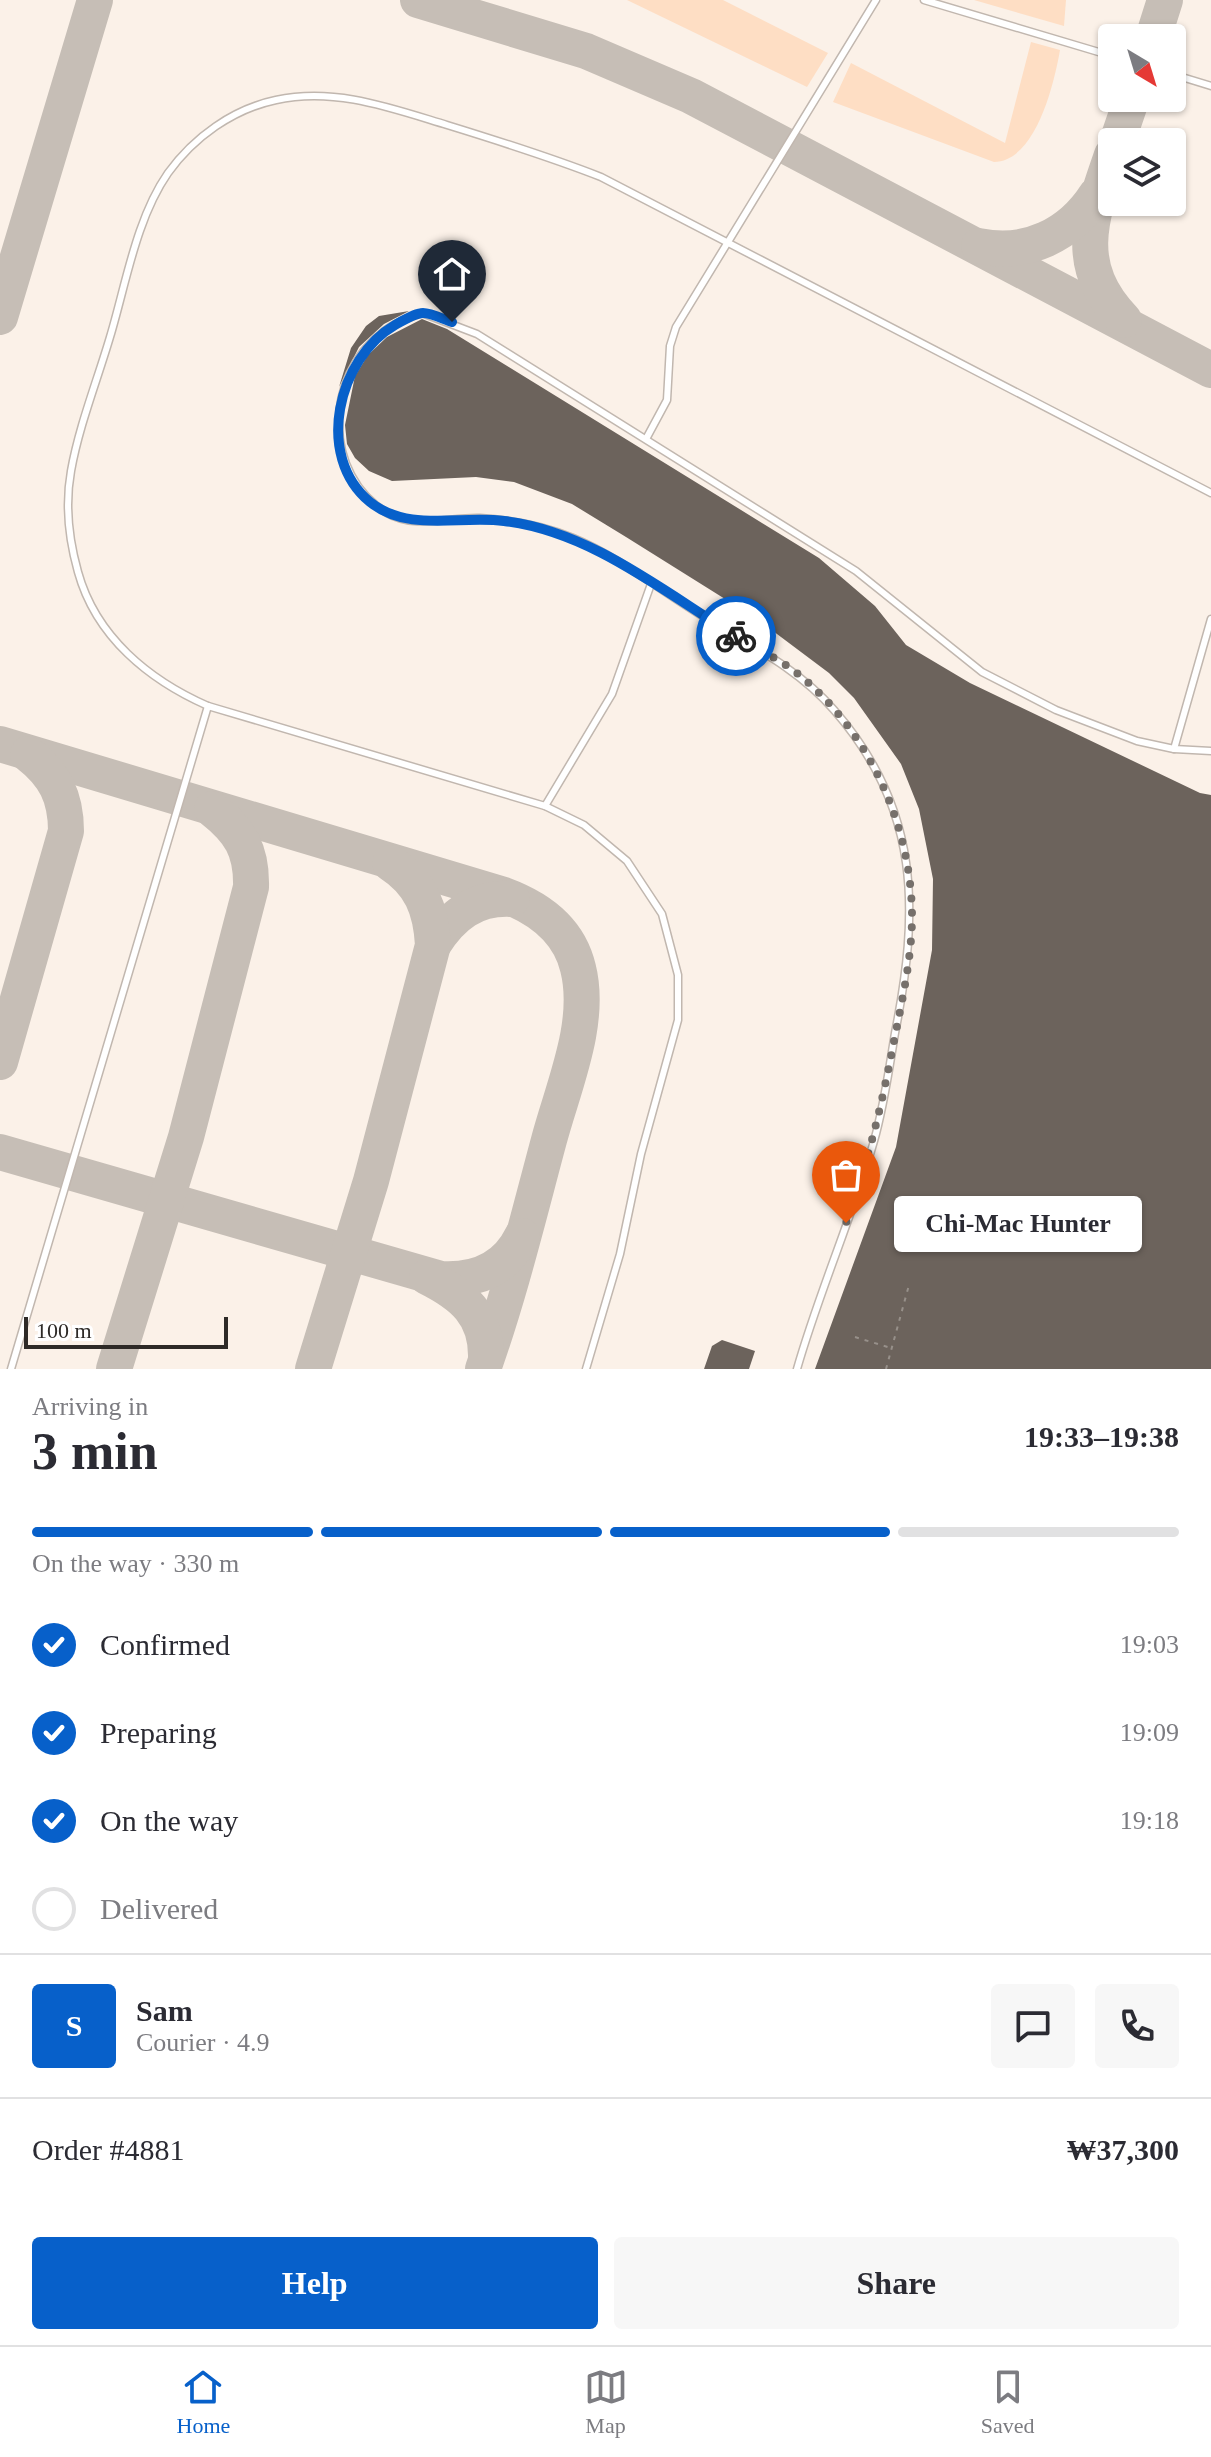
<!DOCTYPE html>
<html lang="en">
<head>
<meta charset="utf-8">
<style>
	body { margin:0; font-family:Georgia,serif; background:#f7f7f7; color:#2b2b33; height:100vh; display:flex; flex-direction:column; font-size:30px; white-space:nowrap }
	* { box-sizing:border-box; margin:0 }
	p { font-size:26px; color:#7c7c81 }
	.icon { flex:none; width:44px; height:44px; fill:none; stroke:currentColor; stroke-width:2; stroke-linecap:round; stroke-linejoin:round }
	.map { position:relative; height:1369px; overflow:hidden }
	.details { display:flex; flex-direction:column; background:#fff; flex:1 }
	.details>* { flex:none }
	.needle { width:52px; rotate:142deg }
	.buttons { position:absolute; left:1098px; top:24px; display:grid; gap:16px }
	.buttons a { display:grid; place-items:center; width:88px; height:88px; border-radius:8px; background:#fff; box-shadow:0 2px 6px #0004; font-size:40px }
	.scale { position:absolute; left:24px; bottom:20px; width:204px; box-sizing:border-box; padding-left:8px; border:4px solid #2e2a27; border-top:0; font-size:22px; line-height:28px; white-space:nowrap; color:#2e2a27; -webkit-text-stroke:6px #fff; paint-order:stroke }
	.pin { position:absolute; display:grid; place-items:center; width:68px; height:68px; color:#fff; margin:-82px -34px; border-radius:50% 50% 50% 0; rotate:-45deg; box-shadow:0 0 8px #0007 }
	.pin .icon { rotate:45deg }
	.courier { position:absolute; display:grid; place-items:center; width:80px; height:80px; margin:-40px; border:6px solid #0760ca; border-radius:50%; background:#fff; color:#222; box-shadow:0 2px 10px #0007 }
	.bubble { position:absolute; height:56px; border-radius:8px; background:#fff; box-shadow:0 2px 6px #0004; font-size:26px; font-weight:800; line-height:56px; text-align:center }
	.summary em { font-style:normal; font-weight:800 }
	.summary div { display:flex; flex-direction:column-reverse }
	.summary { display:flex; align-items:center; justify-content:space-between; height:136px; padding:0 32px }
	h1 { font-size:52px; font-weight:800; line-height:60px }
	.bar { display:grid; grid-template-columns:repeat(4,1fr); gap:12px 8px; align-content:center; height:96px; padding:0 32px }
	.bar i { height:10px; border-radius:6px; background:#e1e1e2 }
	.bar .active { background:#0760ca }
	.bar p { grid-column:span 4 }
	.line { display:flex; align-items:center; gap:20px; padding:0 32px; border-top:2px solid #e1e1e2 }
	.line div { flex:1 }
	.round { display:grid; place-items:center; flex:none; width:84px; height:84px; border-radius:8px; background:#f7f7f7 }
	ol { padding:0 32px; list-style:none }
	li { display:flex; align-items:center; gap:24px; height:88px }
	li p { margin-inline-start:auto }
	li .icon { padding:8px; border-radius:50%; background:#0760ca; color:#fff; stroke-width:4 }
	li:last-child { color:#7c7c81 }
	li i { width:44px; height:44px; border:4px solid #e1e1e2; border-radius:50% }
	.button { display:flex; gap:16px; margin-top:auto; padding:16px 32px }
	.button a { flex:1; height:92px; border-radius:8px; background:#0760ca; color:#fff; font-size:32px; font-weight:800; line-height:92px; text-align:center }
	.button a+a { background:#f7f7f7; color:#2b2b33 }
	.tab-bar { display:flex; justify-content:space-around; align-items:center; height:112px; border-top:2px solid #e1e1e2; background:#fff; font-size:22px; color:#7c7c81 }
	.tab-bar a { display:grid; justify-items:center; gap:4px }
	.tab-bar .active { color:#0760ca }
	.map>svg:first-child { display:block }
</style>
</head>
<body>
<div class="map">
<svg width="1211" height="1369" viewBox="0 0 1211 1369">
	<rect width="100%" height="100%" fill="#fbf1e8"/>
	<g fill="#fedec4">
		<polygon points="627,0 723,0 828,53 807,87"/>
		<polygon points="974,0 1066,0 1064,26"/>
		<path d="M1031,42L1060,50C1054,84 1036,161 994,162L833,102L851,63L1005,143Z"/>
	</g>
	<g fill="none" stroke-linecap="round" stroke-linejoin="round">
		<g stroke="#c6beb6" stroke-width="36">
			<polyline points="418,0 586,51 691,96 1211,370"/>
			<polyline points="1153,38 1165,0"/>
			<polyline points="1117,142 1132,98"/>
			<path d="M1112,155C1090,218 1072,266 1124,320"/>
			<path d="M979,246C1027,256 1070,235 1096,195"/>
			<polyline points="0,317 95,0"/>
			<path d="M0,744L504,895C539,908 569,930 578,968C592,1023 563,1087 549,1140C528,1218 510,1293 483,1369"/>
			<path d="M433,945C452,915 475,897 512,899"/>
			<path d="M0,1062L66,831C66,797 55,775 28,754"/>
			<path d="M0,1152L441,1279C477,1281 506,1269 522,1236"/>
			<path d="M427,1277C463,1295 487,1315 486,1358"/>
			<path d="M114,1369L186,1137L251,887C252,850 240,831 212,809"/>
			<path d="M313,1369L371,1181L433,945C431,909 421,883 390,863"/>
		</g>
	</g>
	<g fill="#6c635c">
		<polygon points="409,311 384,324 359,347 339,387 351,348 366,326 379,316"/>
		<polygon points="422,319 447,329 819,558 875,606 906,645 970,683 1200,793 1211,795 1211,1369 815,1369 896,1147 932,950 933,879 919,809 901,764 854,698 829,673 757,619 626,537 572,504 514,482 476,477 392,481 369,471 355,458 347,444 345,425 355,376 368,355 387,337"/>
		<polygon points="722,1340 755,1351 749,1369 704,1369 712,1346"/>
	</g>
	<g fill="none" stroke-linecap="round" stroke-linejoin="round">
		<defs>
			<g id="service">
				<polyline points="924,0 1112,56"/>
				<polyline points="1172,74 1211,86"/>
				<polyline points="646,439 667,400 670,346 676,327 876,0"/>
				<polyline points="1174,749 1211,619"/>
				<polyline points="545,806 612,694 651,584"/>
				<polyline points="11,1369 208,706"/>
				<path d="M586,1369L620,1254L641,1154L678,1020V975L662,914L627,861L584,825L545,806L208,706C149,680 96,637 78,572C69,540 65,504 71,471C79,426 97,381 110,337C126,284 136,219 168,173C194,137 233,109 276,100C335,87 391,108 447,125C499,141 550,157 601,177L1211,493"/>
				<path d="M797,1369C819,1292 852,1218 874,1141C884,1106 889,1069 895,1033C919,912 921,809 834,710C799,669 750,645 704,617C663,592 617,556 573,538C544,526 511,520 480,518C449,517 415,529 387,513C323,475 324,376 383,332C394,323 408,318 422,313L477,334L856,571L982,672L1056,710L1137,741L1174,749L1211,751"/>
			</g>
		</defs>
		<use href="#service" stroke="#c1b7af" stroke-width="9"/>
		<g stroke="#97908a" stroke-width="2" stroke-dasharray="4 6" stroke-linecap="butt">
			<polyline points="855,1337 891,1348"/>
			<polyline points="886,1369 909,1285"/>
		</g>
		<use href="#service" stroke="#fff" stroke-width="6"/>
	</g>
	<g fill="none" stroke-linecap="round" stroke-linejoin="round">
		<path stroke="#76706b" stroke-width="8" stroke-dasharray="0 14.4" d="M736,636C756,648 779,659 798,674C870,732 913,829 912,921C911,961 902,1001 894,1041C882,1104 868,1163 846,1223"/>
		<path stroke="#0760ca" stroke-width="10" d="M452,322C443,319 431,313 423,313C415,313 402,321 395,325C338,358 314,456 370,502C409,533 459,515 504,521C590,531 664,592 736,636"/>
	</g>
</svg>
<div class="buttons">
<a><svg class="needle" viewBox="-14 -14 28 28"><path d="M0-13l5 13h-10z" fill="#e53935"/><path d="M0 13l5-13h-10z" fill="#7c7c81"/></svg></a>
<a><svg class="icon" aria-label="layers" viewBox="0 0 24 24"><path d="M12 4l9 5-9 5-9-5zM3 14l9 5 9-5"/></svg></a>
</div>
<div class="scale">100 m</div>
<div class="pin" style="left:846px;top:1223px;background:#ea580c"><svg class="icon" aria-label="bag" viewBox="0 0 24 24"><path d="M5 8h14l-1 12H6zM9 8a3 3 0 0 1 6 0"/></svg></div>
<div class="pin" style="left:452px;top:322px;background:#1f2937"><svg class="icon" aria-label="home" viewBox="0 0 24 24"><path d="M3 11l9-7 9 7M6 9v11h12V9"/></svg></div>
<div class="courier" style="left:736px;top:636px"><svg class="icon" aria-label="bike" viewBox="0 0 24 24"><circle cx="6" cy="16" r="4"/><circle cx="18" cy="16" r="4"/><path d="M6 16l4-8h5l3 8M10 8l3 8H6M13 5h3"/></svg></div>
<div class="bubble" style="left:894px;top:1196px;width:248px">Chi-Mac Hunter</div>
</div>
<section class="details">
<div class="summary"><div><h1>3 min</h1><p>Arriving in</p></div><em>19:33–19:38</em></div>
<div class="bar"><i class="active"></i><i class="active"></i><i class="active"></i><i></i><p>On the way · 330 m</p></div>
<ol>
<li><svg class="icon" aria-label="check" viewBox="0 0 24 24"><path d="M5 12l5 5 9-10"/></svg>Confirmed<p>19:03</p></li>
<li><svg class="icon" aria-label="check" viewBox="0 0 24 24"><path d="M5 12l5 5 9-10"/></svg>Preparing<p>19:09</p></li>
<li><svg class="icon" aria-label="check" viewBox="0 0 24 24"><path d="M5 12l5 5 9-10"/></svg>On the way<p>19:18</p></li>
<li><i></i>Delivered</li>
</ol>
<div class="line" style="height:144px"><b class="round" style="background:#0760ca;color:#fff">S</b><div><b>Sam</b><p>Courier · 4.9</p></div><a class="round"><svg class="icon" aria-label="chat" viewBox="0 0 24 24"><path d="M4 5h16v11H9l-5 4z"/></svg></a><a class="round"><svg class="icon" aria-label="phone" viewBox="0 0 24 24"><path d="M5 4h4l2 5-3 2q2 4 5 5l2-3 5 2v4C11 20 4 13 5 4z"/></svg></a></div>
<div class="line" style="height:104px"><div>Order #4881</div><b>₩37,300</b></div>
<div class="button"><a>Help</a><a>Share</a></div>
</section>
<nav class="tab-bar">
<a class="active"><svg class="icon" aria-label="home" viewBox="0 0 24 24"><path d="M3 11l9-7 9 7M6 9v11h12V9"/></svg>Home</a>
<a><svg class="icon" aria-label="map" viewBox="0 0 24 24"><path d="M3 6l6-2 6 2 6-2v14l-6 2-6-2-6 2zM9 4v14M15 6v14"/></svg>Map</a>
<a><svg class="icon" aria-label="saved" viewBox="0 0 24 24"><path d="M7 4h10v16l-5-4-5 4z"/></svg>Saved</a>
</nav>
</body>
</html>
